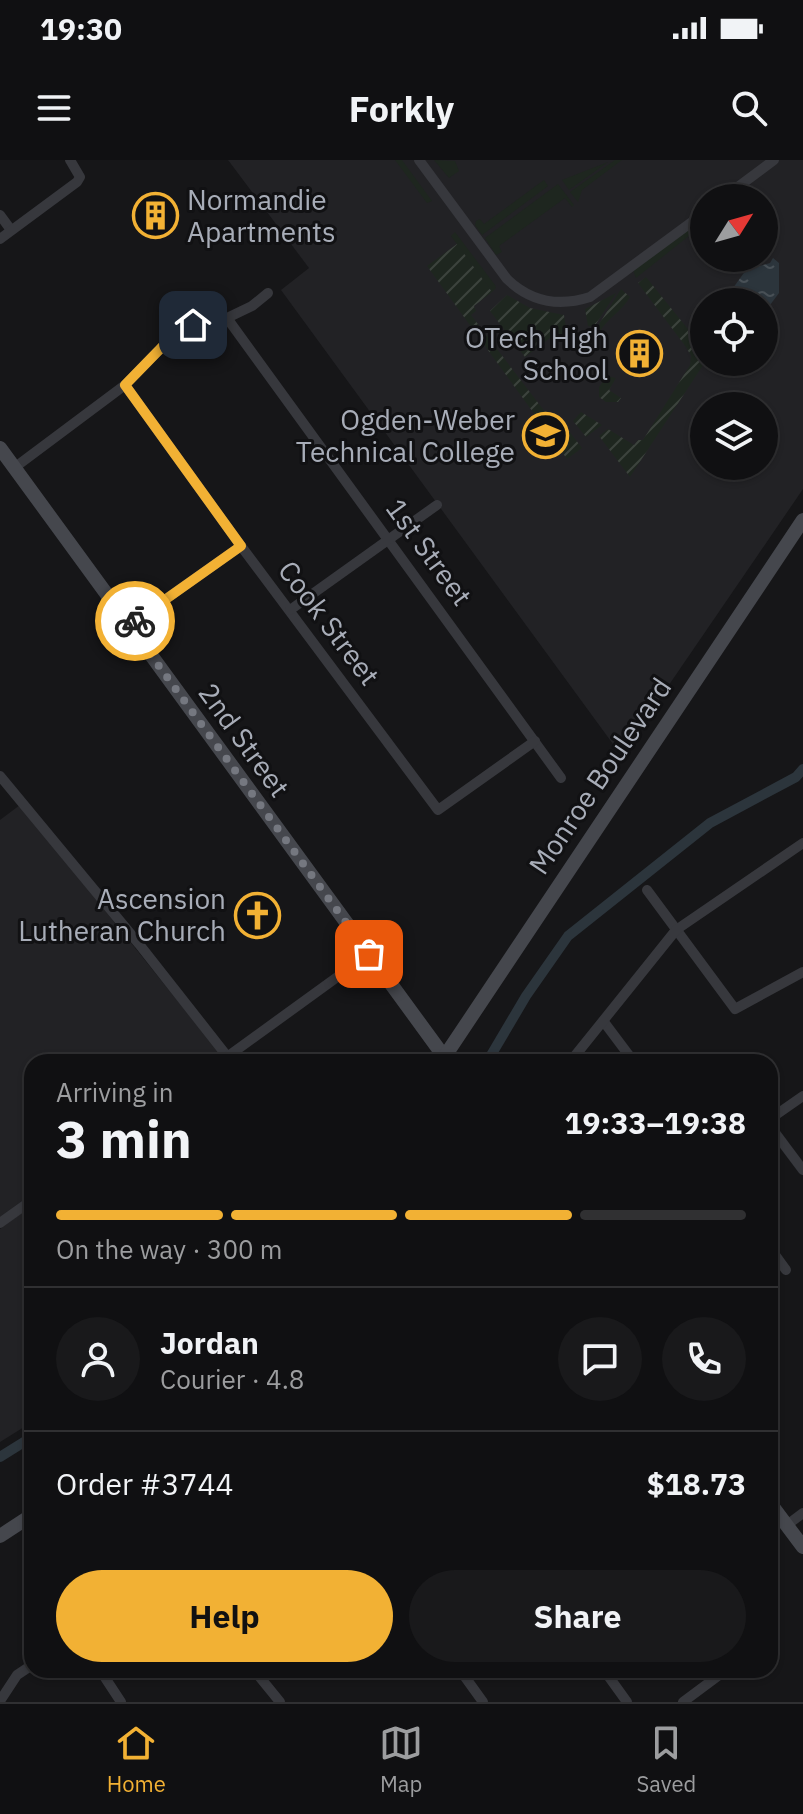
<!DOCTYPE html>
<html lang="en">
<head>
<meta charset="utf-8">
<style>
	body { margin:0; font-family:"IBM Plex Sans",sans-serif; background:#19191b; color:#f1f3f6; height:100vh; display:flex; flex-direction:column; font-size:30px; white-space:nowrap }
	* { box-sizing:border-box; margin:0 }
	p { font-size:26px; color:#9c9d9f }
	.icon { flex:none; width:44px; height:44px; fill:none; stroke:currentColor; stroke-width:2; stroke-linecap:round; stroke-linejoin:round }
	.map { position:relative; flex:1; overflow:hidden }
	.drawer { position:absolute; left:24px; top:894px; width:754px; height:624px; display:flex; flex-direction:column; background:#101012; border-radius:24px; box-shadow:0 2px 6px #0004,0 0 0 2px #303032 }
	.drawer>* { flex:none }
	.needle { width:52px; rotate:53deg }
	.fabs { position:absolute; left:690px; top:24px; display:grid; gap:16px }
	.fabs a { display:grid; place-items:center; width:88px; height:88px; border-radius:50%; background:#101012; box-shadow:0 2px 6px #0004,0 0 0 2px #303032; font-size:40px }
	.pin { position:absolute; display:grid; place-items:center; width:68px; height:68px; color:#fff; margin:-34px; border-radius:16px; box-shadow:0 4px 12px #0006 }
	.courier { position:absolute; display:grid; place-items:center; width:80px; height:80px; margin:-40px; border:6px solid #f2b134; border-radius:50%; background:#fff; color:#222; box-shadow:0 2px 10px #0007 }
	.headline em { font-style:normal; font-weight:700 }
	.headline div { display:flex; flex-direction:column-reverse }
	.headline { display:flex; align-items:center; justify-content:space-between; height:136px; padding:0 32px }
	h1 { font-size:52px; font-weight:700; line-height:60px }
	.bar { display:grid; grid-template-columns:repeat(4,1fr); gap:12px 8px; align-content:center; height:96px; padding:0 32px }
	.bar i { height:10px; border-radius:6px; background:#303032 }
	.bar .selected { background:#f2b134 }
	.bar p { grid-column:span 4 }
	.line { display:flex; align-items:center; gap:20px; padding:0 32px; border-top:2px solid #303032 }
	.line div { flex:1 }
	.round { display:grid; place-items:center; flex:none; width:84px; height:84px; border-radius:42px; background:#19191b }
	.button { display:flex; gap:16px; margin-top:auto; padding:16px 32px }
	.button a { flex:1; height:92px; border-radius:48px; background:#f2b134; color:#111; font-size:32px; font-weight:700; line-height:92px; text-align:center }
	.button a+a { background:#19191b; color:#f1f3f6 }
	.status { display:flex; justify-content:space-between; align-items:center; height:56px; padding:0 40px; background:#101012; direction:ltr }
	.status svg { height:22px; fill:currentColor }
	header { display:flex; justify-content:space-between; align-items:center; height:104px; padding:0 32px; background:#101012; font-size:36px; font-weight:700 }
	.tab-bar { display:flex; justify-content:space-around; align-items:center; height:112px; border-top:2px solid #303032; background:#101012; font-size:22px; color:#9c9d9f }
	.tab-bar a { display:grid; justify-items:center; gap:4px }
	.tab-bar .selected { color:#f2b134 }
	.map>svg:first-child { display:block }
</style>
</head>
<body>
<div class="status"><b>19:30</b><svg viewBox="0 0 49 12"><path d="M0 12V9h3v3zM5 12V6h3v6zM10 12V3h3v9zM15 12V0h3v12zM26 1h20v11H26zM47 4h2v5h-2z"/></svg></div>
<header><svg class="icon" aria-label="menu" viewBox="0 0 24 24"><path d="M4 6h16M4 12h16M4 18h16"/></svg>Forkly<svg class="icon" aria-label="search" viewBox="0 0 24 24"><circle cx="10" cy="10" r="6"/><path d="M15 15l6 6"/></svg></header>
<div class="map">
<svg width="803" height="1542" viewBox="0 0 803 1542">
	<defs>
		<pattern id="garden-furrows" width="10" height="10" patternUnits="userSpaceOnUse" patternTransform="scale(2)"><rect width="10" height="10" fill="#1e261f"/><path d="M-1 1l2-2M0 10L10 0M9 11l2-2" fill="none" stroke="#3c433d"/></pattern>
		<pattern id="water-ripples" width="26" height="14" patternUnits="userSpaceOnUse" patternTransform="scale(2)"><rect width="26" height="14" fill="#2c353c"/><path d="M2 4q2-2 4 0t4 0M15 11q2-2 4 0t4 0" fill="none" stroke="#485056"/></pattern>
	</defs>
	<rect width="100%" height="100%" fill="#161618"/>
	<g fill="#222225" fill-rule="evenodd">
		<path d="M228,0H803V329L621,595L281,130L309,108ZM704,38H764V98H704ZM704,142H764V202H704ZM704,246H764V306H704Z"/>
		<polygon points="20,645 222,896 214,902 32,902 32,1034 0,1057 0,660"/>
		<polygon points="32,1045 32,1262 0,1282 0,1069"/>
	</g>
	<g fill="#1e261f">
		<polygon points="395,0 402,0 432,41 427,43"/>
		<polygon points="434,0 455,1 459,11 449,18"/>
		<polygon points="615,0 622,0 582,30 578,42 570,32"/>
		<polygon points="608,2 569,30 562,20"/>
		<polygon points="544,20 548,26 482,75 475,65 476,61 480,59 484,64"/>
		<polygon points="558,24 574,45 572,47 565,38 499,86 502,92 496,95 485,78"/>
		<polygon points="704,56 704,64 636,118 633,110"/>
		<polygon points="455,72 495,125 496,128 492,132 451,76"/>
	</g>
	<g fill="url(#garden-furrows)">
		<polygon points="457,84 492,132 474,146 476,151 471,155 552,261 559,258 582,288 567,299 427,106"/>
		<polygon points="646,117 704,189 705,202 630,317 599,276 608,269 634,285 638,280 643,280 690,205 691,196 686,187 638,123"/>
		<path d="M621,129L630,137C622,151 608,158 600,171L596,169Z"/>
		<polygon points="616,133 594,167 588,166 585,149"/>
		<polygon points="507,135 530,148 564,155 567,175 562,177 558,172 525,197 490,151"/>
		<polygon points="607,216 616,218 609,230 621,238 618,242 606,242 599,237 599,227"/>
		<polygon points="581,252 602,265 586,277 573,261"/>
	</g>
	<polygon fill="url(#water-ripples)" points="773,98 779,103 779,133 764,153 764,142 723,142 746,110 770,103"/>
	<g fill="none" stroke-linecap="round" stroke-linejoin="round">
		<g stroke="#2c353c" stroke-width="10">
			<polyline points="487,902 526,836 568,776 710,663 796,617 803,609"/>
			<polyline points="0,1297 32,1277"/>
		</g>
		<g stroke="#37383d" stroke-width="10">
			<path d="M419,0L507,119C531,142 559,147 590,137L704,53"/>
			<polyline points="723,38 774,0"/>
			<polyline points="0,55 11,70"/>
			<polyline points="0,79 77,22 80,17 70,0"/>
			<polyline points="227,158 561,618"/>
			<polyline points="125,225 241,386 438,650 535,581"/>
			<polyline points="14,308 125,225 163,186 193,165 227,158 252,146 268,133"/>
			<polyline points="290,450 437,345"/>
			<polyline points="129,465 241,386"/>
			<polyline points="0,616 139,784 227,896"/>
			<polyline points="647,730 735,849 803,812"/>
			<polyline points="604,862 634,902"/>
			<polyline points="220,902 369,794"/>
			<polyline points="570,902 676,770 803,683"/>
			<polyline points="770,959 803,936"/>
			<polyline points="770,966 803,1010"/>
			<polyline points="0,1063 32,1040"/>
			<polyline points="770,1088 786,1110"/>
			<polyline points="787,1365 803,1353"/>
			<polyline points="100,1510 121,1542"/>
			<polyline points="254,1510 280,1542"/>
			<polyline points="460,1510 483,1542"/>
			<polyline points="604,1510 627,1542"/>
			<polyline points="0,1541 17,1515 32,1505"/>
			<polyline points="683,1542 726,1510"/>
		</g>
		<g stroke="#45474d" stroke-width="14">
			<polyline points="0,288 448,902"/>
			<polyline points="441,902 803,360"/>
			<polyline points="770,1343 803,1387"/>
			<polyline points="0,1376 32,1355"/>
		</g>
	</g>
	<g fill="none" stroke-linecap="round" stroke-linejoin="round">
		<polyline stroke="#757880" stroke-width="8" stroke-dasharray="0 14.4" points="135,461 129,465 369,794"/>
		<polyline stroke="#f2b134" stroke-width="10" points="135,461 241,386 125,225 163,186 193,165"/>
	</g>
	<defs>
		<symbol id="building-ring" viewBox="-11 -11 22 22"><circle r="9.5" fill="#111113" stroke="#f2b134" stroke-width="1.5"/><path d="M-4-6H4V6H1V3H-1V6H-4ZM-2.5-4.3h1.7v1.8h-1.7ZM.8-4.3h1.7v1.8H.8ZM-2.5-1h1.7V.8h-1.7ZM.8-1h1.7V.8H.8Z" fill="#f2b134"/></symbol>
		<symbol id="university-ring" viewBox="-11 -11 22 22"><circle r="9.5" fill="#111113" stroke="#f2b134" stroke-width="1.5"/><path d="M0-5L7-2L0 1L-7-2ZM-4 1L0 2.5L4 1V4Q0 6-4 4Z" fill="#f2b134"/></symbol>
		<symbol id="church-ring" viewBox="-11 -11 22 22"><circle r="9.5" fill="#111113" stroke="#f2b134" stroke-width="1.5"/><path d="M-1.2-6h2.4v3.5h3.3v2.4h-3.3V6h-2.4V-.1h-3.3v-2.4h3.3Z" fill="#f2b134"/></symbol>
	</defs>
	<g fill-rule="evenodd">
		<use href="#building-ring" x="130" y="30" width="51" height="51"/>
		<use href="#building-ring" x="614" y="168" width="51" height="51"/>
		<use href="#university-ring" x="520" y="250" width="51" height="51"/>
		<use href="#church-ring" x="232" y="730" width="51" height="51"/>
	</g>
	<g text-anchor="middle" stroke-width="6" stroke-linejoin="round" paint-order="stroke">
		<g font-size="28" fill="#a8adb8" stroke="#111113" text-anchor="end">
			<text x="187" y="50" text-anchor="start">Normandie<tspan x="187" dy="32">Apartments</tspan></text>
			<text x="608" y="188">OTech High<tspan x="608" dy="32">School</tspan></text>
			<text x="515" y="270">Ogden-Weber<tspan x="515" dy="32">Technical College</tspan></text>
			<text x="226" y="749">Ascension<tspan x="226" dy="32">Lutheran Church</tspan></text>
		</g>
		<g font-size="28" fill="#a8adb8" stroke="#111113">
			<text transform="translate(429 392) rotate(54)" y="10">1st Street</text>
			<text transform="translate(329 463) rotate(53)" y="10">Cook Street</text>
			<text transform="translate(244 580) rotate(54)" y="10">2nd Street</text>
			<text transform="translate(600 616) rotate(-56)" y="10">Monroe Boulevard</text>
		</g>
	</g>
</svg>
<div class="fabs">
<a><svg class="needle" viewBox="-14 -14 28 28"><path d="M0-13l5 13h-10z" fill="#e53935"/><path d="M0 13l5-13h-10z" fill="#9c9d9f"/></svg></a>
<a><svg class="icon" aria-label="locate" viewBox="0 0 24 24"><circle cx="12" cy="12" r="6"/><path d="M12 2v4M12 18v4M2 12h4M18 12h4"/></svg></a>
<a><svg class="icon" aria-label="layers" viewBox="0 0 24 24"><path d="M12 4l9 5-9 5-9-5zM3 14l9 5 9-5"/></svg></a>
</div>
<div class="pin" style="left:369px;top:794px;background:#ea580c"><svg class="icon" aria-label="bag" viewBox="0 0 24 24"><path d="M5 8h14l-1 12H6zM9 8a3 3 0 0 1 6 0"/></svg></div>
<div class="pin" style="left:193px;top:165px;background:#1f2937"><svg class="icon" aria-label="home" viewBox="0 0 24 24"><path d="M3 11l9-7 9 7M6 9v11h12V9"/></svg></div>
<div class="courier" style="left:135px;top:461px"><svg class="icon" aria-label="bike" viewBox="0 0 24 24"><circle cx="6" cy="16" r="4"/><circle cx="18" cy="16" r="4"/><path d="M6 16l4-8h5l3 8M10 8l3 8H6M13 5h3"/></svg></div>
<section class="drawer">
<div class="headline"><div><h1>3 min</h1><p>Arriving in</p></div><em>19:33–19:38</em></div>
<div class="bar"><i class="selected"></i><i class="selected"></i><i class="selected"></i><i></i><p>On the way · 300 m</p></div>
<div class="line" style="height:144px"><a class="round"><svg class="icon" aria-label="person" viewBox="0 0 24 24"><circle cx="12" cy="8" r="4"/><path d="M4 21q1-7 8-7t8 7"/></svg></a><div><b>Jordan</b><p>Courier · 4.8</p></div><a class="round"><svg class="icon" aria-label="chat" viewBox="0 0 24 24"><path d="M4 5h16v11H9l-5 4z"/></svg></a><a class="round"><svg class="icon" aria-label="phone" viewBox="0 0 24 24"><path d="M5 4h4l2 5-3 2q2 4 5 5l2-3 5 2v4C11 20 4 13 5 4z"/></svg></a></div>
<div class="line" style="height:104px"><div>Order #3744</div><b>$18.73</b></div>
<div class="button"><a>Help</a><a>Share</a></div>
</section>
</div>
<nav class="tab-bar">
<a class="selected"><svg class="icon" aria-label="home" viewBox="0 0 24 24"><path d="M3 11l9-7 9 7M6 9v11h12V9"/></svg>Home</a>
<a><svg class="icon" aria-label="map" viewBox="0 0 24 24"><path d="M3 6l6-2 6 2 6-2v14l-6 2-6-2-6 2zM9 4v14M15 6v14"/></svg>Map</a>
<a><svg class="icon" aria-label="saved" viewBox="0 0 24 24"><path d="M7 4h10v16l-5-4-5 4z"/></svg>Saved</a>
</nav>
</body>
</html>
